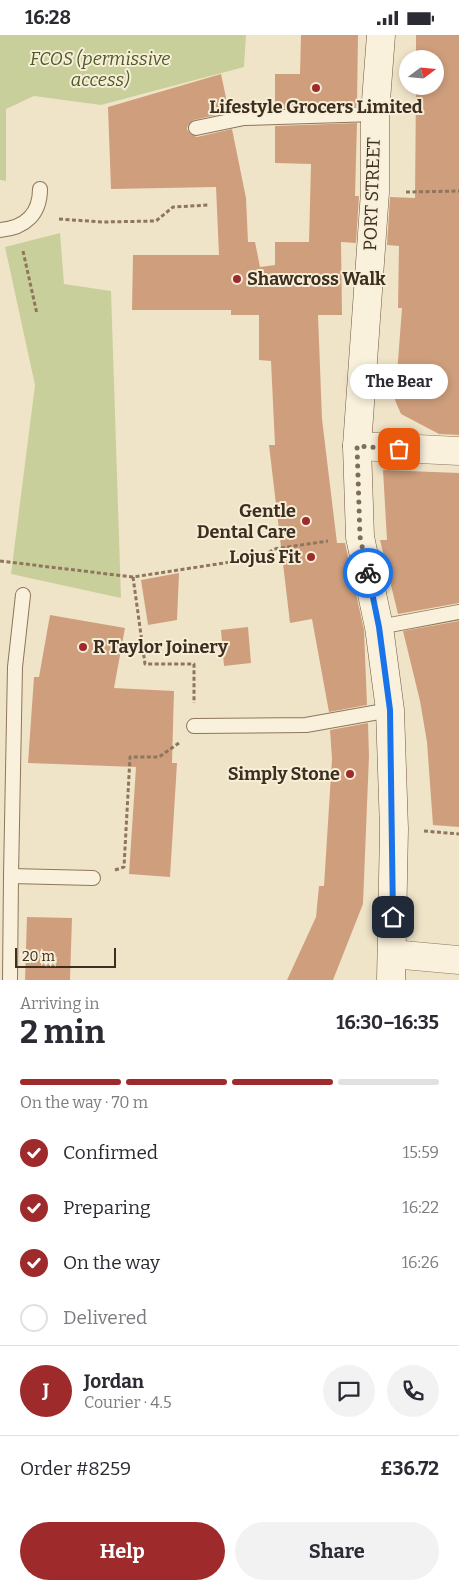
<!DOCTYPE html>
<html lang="en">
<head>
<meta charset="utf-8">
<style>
	body { margin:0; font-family:Bitter,serif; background:#f2f2f3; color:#2b2b33; height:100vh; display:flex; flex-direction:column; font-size:19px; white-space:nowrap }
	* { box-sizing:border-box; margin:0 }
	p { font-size:16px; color:#7c7c81 }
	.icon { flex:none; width:28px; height:28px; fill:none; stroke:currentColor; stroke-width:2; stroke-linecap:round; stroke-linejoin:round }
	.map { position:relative; height:945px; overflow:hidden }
	.details { display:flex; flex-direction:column; background:#fff; flex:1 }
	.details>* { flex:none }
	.needle { width:32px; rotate:74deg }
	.tools { position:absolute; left:399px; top:15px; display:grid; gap:10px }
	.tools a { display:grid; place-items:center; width:45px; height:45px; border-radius:50%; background:#fff; box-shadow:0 2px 8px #0003; font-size:25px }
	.scale { position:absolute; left:15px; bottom:12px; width:101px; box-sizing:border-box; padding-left:5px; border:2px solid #3d2e20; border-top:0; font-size:14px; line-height:18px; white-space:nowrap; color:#3d2e20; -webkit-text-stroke:4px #f7eed8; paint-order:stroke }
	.pin { position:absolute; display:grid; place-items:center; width:42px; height:42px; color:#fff; margin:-21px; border-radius:10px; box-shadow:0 2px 8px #0006 }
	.courier { position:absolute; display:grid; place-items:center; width:50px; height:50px; margin:-25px; border:4px solid #1a73e8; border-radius:50%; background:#fff; color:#222; box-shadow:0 1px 6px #0007 }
	.bubble { position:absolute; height:35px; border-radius:18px; background:#fff; box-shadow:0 2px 8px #0003; font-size:16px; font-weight:700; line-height:35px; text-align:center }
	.head em { font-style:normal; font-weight:700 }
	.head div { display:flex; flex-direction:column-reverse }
	.head { display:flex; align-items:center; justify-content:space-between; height:85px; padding:0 20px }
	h1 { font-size:32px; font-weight:700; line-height:38px }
	.bar { display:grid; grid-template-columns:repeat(4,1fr); gap:8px 5px; align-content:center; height:60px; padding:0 20px }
	.bar i { height:6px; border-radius:4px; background:#e1e1e2 }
	.bar .active { background:#9e2a2b }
	.bar p { grid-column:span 4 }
	.line { display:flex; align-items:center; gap:12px; padding:0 20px; border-top:1px solid #e1e1e2 }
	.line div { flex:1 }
	.round { display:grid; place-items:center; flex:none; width:52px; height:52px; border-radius:26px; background:#f2f2f3 }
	ol { padding:0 20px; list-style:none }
	li { display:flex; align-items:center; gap:15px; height:55px }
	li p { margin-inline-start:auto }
	li .icon { padding:5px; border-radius:50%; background:#9e2a2b; color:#fff; stroke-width:4 }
	li:last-child { color:#7c7c81 }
	li i { width:28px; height:28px; border:2px solid #e1e1e2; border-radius:50% }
	.action { display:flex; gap:10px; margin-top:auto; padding:10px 20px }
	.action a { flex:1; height:58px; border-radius:30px; background:#9e2a2b; color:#fff; font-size:20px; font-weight:700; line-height:58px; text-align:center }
	.action a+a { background:#f2f2f3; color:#2b2b33 }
	.status { display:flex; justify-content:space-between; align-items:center; height:35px; padding:0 25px; background:#fff; direction:ltr }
	.status svg { height:14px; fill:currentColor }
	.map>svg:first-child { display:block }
</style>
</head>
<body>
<div class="status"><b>16:28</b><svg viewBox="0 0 49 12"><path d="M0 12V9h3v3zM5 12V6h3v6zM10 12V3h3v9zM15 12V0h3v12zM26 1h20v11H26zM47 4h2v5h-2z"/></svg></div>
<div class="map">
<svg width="459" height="945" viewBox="0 0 459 945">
	<rect width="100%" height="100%" fill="#f0e4c8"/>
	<g fill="#c9cf9b">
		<polygon points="0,0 246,0 244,32 101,70 34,61 6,74 6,146 0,145"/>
		<polygon points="60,198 64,249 111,256 121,563 11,539 35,350 5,212"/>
	</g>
	<g fill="#cf9f7d">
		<polygon points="301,0 358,0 357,71 275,73 275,39 300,39"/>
		<polygon points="416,0 459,0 459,400 439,399 401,379 395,365 402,273 398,273 399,211 387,210 390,162 415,163 416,51 435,51 435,24 416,24"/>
		<polygon points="221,39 229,77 194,85 188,90 187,94 190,99 197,102 232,94 246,163 248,207 255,207 260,232 275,230 275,207 309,207 311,129 275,128 275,91 357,88 355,161 359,161 356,208 341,207 342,280 318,280 322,384 337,508 345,508 364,595 367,670 329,677 312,584 290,588 269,410 275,410 271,326 259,325 259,280 231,280 231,275 132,275 133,220 219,220 216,152 111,154 108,72"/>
		<polygon points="383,435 459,438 459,568 398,579 380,505 387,505"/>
		<polygon points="179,538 177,585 148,590 141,545"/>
		<polygon points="50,580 125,593 114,653 174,656 172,728 177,728 170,842 129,839 136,732 28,728 34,642 39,642"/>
		<polygon points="459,586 459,792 433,790 427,707 420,666 403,596"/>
		<polygon points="248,592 251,628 224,631 221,595"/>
		<polygon points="368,688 369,721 363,869 333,945 287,945 316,882 319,851 324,851 332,724 330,695"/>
		<polygon points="27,882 72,883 70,945 25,945"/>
	</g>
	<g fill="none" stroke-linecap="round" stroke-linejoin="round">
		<defs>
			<g id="service">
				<polyline points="196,93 244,83 375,79"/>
				<path d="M0,195C25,193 40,179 40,154"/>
				<polyline points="379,592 459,577"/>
				<polyline points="194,691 306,690 390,675"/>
				<polyline points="11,841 15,632 23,560"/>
				<polyline points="10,945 11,841 93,843"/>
			</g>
			<g id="minor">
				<polyline points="357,411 459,416"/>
				<polyline points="392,919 459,925"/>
			</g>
			<polyline id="secondary" points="381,0 375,79 375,157 357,411 360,502 379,592 390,675 394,794 391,945"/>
		</defs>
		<use href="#service" stroke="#8d765c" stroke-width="16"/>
		<use href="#minor" stroke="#8d765c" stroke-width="29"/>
		<use href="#secondary" stroke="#6f573f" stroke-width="29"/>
		<g stroke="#8d765c" stroke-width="3" stroke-dasharray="4 2.5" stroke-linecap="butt">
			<polyline points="406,157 459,156"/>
			<polyline points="59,184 102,187 156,186 173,172 208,170"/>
			<polyline points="23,216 37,279"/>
			<polyline points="0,526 133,542 263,522 274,514 328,506"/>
			<polyline points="133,542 145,629 194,629 194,668"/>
			<polyline points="424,796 459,799"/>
			<polyline points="115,835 124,832 130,722 159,722 179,708"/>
		</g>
		<use href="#service" stroke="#faf1dc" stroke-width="14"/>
		<use href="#minor" stroke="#faf1dc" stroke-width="28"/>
		<use href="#secondary" stroke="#faf1dc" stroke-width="28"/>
	</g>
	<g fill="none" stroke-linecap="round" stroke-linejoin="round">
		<polyline stroke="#7c6e5b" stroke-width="5" stroke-dasharray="0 9" points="368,538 360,502 357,411 399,414"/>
		<polyline stroke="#1a73e8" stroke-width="6" points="368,538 379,592 390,675 393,882"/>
	</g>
	<g fill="#9e2a2b" stroke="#f7eed8" stroke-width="2">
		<circle cx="316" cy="53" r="5"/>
		<circle cx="237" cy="244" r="5"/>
		<circle cx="306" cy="486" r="5"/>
		<circle cx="311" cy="522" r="5"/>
		<circle cx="83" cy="612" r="5"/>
		<circle cx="350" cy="739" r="5"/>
	</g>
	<g text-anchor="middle" stroke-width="4" stroke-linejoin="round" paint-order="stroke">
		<g font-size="18" font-style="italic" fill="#4d5a26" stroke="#f7eed8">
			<text x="100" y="30">FCOS (permissive<tspan x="100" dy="21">access)</tspan></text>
		</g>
		<g font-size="18" font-weight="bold" fill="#3d2e20" stroke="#f7eed8" text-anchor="end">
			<text x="316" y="78" text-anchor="middle">Lifestyle Grocers Limited</text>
			<text x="247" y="250" text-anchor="start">Shawcross Walk</text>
			<text x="296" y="482">Gentle<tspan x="296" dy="21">Dental Care</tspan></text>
			<text x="301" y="528">Lojus Fit</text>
			<text x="93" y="618" text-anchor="start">R Taylor Joinery</text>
			<text x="340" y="745">Simply Stone</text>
		</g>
		<g font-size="18" fill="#3d2e20" stroke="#f7eed8">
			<text transform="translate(372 159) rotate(-88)" y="6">PORT STREET</text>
		</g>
	</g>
</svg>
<div class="tools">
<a><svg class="needle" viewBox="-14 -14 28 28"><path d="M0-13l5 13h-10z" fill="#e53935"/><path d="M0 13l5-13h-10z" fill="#7c7c81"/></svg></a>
</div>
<div class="scale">20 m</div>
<div class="pin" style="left:399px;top:414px;background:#ea580c"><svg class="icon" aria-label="bag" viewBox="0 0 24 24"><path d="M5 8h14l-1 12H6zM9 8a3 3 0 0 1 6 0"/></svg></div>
<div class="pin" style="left:393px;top:882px;background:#1f2937"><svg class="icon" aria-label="home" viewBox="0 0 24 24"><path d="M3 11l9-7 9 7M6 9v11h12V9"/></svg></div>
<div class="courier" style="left:368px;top:538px"><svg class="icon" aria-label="bike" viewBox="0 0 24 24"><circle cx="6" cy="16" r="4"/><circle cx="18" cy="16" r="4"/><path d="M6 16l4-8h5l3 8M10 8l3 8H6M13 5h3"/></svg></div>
<div class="bubble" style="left:350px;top:329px;width:98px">The Bear</div>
</div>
<section class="details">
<div class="head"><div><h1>2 min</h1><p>Arriving in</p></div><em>16:30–16:35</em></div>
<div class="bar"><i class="active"></i><i class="active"></i><i class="active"></i><i></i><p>On the way · 70 m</p></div>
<ol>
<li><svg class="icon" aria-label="check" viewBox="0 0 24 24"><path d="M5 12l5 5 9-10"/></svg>Confirmed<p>15:59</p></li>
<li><svg class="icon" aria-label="check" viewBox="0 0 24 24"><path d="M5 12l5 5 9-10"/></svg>Preparing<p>16:22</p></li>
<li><svg class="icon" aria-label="check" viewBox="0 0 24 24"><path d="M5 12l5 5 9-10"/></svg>On the way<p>16:26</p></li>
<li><i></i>Delivered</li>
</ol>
<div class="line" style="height:90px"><b class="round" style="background:#9e2a2b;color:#fff">J</b><div><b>Jordan</b><p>Courier · 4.5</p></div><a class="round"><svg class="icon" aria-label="chat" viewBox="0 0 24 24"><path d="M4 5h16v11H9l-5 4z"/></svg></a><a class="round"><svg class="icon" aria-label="phone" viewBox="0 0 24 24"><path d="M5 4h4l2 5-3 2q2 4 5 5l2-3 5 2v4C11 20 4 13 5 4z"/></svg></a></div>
<div class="line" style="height:65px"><div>Order #8259</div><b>£36.72</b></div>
<div class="action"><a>Help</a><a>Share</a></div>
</section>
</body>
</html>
